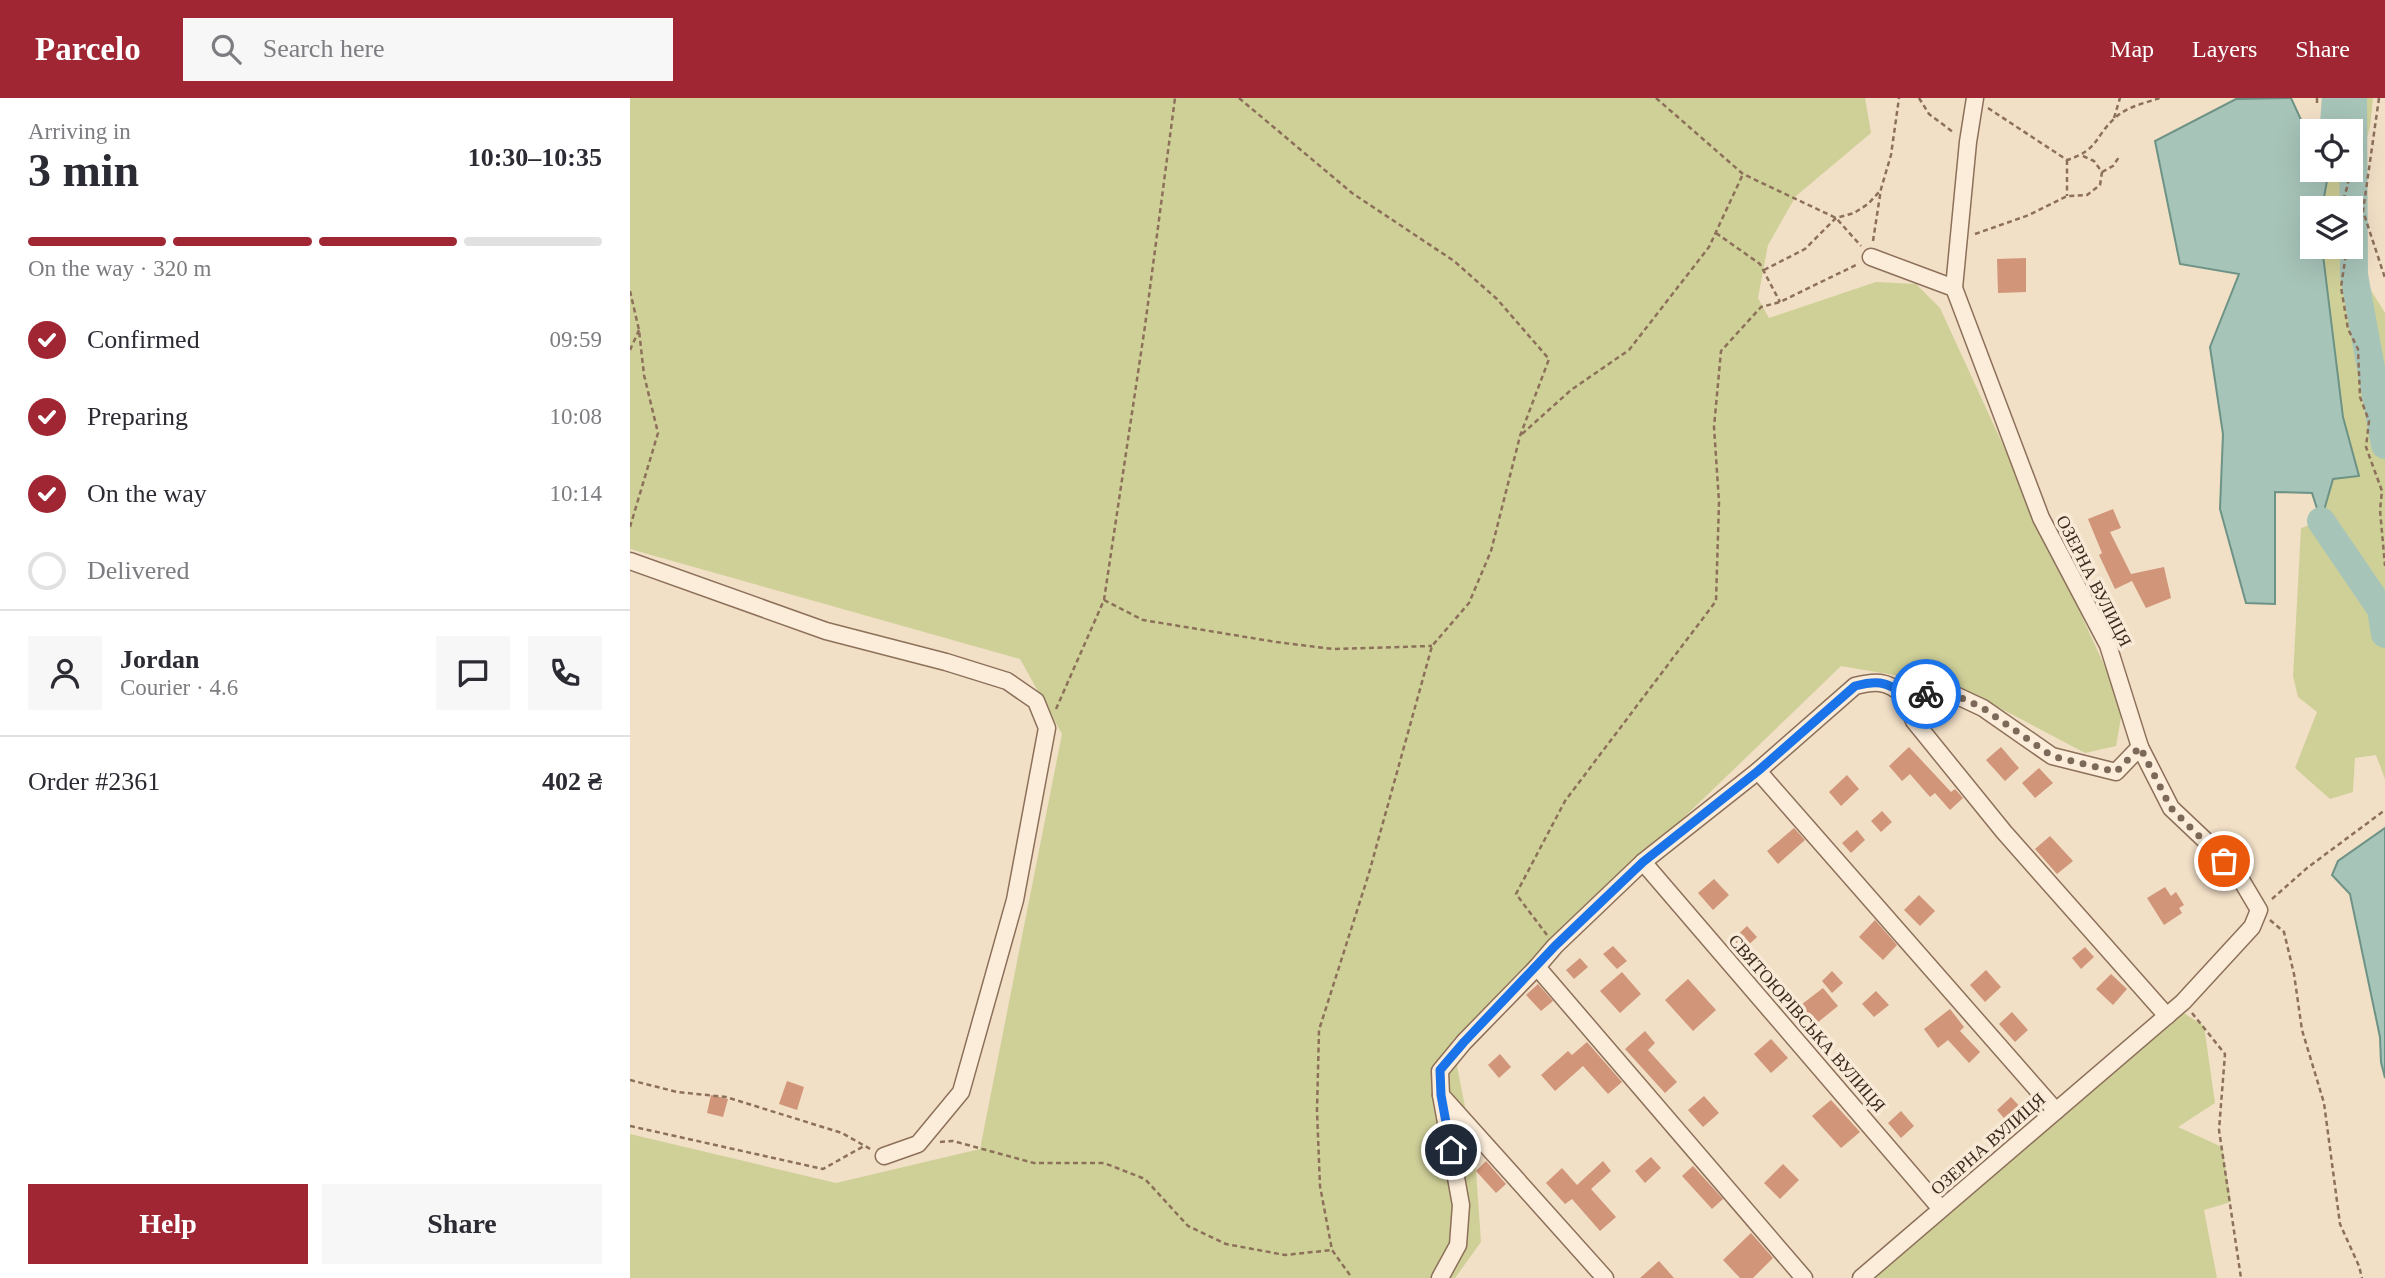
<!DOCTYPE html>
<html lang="en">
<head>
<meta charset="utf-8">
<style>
	body { margin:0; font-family:Georgia,serif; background:#f7f7f7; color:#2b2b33; height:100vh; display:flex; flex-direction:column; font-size:26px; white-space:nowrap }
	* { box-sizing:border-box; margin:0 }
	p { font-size:23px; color:#7c7c81 }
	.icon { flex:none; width:38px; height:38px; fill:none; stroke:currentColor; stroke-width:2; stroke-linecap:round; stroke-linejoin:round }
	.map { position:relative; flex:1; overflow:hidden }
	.side { display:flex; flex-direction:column; background:#fff; width:630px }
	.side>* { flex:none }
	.fabs { position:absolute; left:1670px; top:21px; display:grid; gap:14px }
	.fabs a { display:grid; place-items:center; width:63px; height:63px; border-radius:0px; background:#fff; box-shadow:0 7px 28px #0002; font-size:35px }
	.pin { position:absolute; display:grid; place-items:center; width:60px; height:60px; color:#fff; margin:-30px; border:4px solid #fff; border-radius:50%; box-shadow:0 2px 7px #0007 }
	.courier { position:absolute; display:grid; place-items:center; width:70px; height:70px; margin:-35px; border:5px solid #1a73e8; border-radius:50%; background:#fff; color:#222; box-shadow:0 2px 9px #0007 }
	.headline em { font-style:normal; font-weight:800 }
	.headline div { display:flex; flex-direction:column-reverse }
	.headline { display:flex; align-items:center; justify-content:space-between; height:119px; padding:0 28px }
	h1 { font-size:46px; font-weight:800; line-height:52px }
	.bar { display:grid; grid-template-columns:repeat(4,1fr); gap:10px 7px; align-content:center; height:84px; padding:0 28px }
	.bar i { height:9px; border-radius:5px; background:#e1e1e2 }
	.bar .selected { background:#a02634 }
	.bar p { grid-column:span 4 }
	.line { display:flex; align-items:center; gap:18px; padding:0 28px; border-top:2px solid #e1e1e2 }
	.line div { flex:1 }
	.round { display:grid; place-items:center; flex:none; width:74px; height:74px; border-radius:0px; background:#f7f7f7 }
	ol { padding:0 28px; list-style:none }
	li { display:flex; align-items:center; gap:21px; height:77px }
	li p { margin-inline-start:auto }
	li .icon { padding:7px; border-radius:50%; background:#a02634; color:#fff; stroke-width:4 }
	li:last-child { color:#7c7c81 }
	li i { width:38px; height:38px; border:4px solid #e1e1e2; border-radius:50% }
	.action { display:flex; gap:14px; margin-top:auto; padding:14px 28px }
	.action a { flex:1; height:80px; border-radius:0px; background:#a02634; color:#fff; font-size:28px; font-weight:800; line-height:80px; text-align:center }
	.action a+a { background:#f7f7f7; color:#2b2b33 }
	header { display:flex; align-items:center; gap:42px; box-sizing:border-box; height:98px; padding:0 35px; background:#a02634; color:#fff }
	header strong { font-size:33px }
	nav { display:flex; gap:38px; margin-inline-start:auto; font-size:24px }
	.search { width:490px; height:63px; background:#f7f7f7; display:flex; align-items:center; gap:18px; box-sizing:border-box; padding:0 24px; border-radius:0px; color:#7c7c81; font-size:26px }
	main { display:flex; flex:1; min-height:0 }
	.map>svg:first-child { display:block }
</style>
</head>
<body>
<header>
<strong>Parcelo</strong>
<div class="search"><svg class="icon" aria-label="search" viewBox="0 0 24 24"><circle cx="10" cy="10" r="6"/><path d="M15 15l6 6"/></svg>Search here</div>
<nav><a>Map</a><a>Layers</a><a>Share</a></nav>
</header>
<main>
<section class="side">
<div class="headline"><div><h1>3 min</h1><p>Arriving in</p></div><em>10:30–10:35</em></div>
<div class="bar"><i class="selected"></i><i class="selected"></i><i class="selected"></i><i></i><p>On the way · 320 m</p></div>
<ol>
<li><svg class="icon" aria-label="check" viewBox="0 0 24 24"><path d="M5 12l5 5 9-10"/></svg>Confirmed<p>09:59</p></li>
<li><svg class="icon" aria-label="check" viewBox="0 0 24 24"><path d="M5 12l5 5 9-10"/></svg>Preparing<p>10:08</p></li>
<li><svg class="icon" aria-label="check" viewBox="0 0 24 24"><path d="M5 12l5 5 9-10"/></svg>On the way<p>10:14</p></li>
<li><i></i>Delivered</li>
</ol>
<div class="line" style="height:126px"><a class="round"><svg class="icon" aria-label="person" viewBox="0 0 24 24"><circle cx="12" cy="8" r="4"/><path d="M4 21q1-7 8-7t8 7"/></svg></a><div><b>Jordan</b><p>Courier · 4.6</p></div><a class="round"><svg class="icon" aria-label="chat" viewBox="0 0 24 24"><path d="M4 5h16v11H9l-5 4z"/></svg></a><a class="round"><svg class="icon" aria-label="phone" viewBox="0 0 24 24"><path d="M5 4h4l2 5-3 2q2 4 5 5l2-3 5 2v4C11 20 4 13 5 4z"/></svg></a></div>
<div class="line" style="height:91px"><div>Order #2361</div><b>402 ₴</b></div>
<div class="action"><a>Help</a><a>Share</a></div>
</section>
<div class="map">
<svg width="1755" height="1180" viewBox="0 0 1755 1180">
	<rect width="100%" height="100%" fill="#f1dfc6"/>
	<g fill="#cfd098">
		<polygon points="0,0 1235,0 1241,35 1166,98 1138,147 1128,200 1139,220 1246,184 1286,186 1310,210 1493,608 1486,648 1455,655 1328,588 1211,568 822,943 845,1059 851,1144 825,1180 0,1180 0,1036 206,1085 350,1051 432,636 390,561 0,451"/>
		<polygon points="1692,0 1743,0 1740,28 1720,110 1692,110 1699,72 1720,72 1720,33 1697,33 1691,16"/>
		<polygon points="1720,112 1731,176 1755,215 1755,681 1746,657 1725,660 1723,694 1700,701 1665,670 1687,614 1668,599 1663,578 1671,430 1691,423 1703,380 1729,378 1713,319 1692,149 1720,149"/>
		<polygon points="1552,914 1574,928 1585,1005 1548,1029 1592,1049 1601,1104 1574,1112 1587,1180 1243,1180"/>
	</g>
	<g fill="#a7c4b9" stroke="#6d9386" stroke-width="2">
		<polygon points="1661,0 1678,37 1682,38 1682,72 1699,72 1692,110 1682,110 1682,149 1692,149 1713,319 1729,378 1703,381 1691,423 1682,395 1645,394 1645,506 1616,505 1590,411 1593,336 1580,249 1609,176 1550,166 1525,43 1606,1"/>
		<polygon points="1755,730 1755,980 1751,964 1750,939 1720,796 1702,777 1708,763"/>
	</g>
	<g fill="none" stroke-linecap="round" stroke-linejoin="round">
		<g stroke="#a7c4b9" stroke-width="28">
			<polyline points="1723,0 1724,177 1755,347"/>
			<polyline points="1700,33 1704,26 1706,0"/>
			<polyline points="1691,423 1751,511 1755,536"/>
		</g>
	</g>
	<g fill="#d19579">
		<polygon points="1396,160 1396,194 1368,195 1367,161"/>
		<polygon points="1483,411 1491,430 1480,434 1501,476 1534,469 1541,500 1516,510 1502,483 1485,491 1469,457 1472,455 1458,421"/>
		<polygon points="1279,649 1321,694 1325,691 1333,700 1320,712 1305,695 1300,699 1280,676 1272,683 1259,668"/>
		<polygon points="1371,649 1389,670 1375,683 1356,662"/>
		<polygon points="1409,670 1423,685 1405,700 1392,685"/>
		<polygon points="1217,677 1229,691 1211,708 1199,694"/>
		<polygon points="1252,713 1262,724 1251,734 1241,723"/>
		<polygon points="1164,730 1175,742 1148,766 1137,753"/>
		<polygon points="1227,732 1235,742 1221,755 1212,745"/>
		<polygon points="1420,738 1443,763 1427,776 1405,751"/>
		<polygon points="1084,781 1099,797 1083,812 1068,795"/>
		<polygon points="1535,789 1541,798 1546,794 1554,807 1549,810 1552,815 1534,827 1517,800"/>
		<polygon points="1289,797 1305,813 1290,828 1274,812"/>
		<polygon points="1245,822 1267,847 1253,862 1229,839"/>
		<polygon points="1117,828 1127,839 1113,852 1103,841"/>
		<polygon points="983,848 997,863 987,871 973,856"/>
		<polygon points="1455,849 1464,859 1451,871 1442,860"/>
		<polygon points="950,860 958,869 944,881 936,872"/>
		<polygon points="1356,872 1371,889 1355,904 1340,887"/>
		<polygon points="1202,873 1213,885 1202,895 1192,883"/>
		<polygon points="992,874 1011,896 990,915 970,893"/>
		<polygon points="1481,876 1497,891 1483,907 1466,891"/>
		<polygon points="1058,881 1086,912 1063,933 1035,902"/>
		<polygon points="908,886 923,903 911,913 896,897"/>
		<polygon points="1193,890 1208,908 1182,929 1167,910"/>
		<polygon points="1246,893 1259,907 1244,919 1232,906"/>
		<polygon points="1320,911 1334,929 1330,933 1350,954 1339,965 1318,942 1308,950 1294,931"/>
		<polygon points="1382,914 1398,932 1385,944 1369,926"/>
		<polygon points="1015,933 1025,945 1018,952 1047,984 1035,995 995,951"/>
		<polygon points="1141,941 1158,960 1141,975 1124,956"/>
		<polygon points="957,944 992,984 978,996 953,968 925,993 911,977 938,953 942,957"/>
		<polygon points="870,956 881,969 869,980 858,967"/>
		<polygon points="157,983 174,989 167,1012 149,1006"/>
		<polygon points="81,997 98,1001 93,1019 77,1015"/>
		<polygon points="1074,998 1089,1015 1073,1029 1058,1012"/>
		<polygon points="1381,999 1394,1013 1379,1026 1367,1012"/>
		<polygon points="1201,1002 1230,1034 1211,1050 1182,1018"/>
		<polygon points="1271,1013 1284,1028 1271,1040 1258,1025"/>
		<polygon points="1021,1059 1031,1070 1015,1085 1005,1073"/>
		<polygon points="856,1063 876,1086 866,1095 846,1073"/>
		<polygon points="973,1063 981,1073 961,1091 986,1119 970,1133 942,1101 935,1106 916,1085 932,1070 947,1087"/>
		<polygon points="1153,1066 1169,1082 1150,1101 1134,1085"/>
		<polygon points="1063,1068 1093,1101 1082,1111 1052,1078"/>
		<polygon points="1121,1135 1143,1160 1123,1180 1110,1180 1093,1162"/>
		<polygon points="1029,1163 1044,1180 1010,1180"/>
	</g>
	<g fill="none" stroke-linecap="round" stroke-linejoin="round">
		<defs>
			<g id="street">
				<polyline points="1324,190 1338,44 1345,0"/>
				<polyline points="0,463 196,533 316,564 377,583 406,603 417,630 385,802 331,994 288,1046 254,1058"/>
				<polyline points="1273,597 1284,623 1374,734 1537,918"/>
				<polyline points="1128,673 1426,1013"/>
				<polyline points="1013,764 1311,1111"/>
				<polyline points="907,869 834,944 810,973 811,997 975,1180"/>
				<polyline points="810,1180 828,1147 831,1107 811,997"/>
				<path d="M1174,1180L907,869L925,848L1013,764L1128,673L1225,588C1244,583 1257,582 1273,597L1321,595L1353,610L1422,658L1486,674L1510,649"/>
				<polyline points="1231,1180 1553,904 1622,829 1629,812 1610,780 1578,745 1541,710 1510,649 1478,547 1411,420 1324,190 1241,159"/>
			</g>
		</defs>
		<use href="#street" stroke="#8d705a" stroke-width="19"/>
		<g stroke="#8d705a" stroke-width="2.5" stroke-dasharray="5 3.5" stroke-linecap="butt">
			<polyline points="609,0 722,95 824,163 867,201 919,261 890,338 861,453 839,505 802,548 739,775 689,932 687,1013 690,1088 702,1152 722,1180"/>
			<polyline points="1026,0 1113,76 1206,120 1231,148"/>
			<polyline points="1289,0 1299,16 1323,34"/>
			<polyline points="1687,0 1687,6"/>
			<polyline points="1749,0 1733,113 1755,180"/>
			<path d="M1358,10L1437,62C1469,52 1464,39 1485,20C1496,9 1515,5 1530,0"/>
			<polyline points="1484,20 1490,0"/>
			<polyline points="1437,62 1437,98"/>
			<polyline points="1472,74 1483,68 1489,59"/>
			<polyline points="1711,110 1718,86 1717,72"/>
			<polyline points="1086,135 1130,166 1150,204"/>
			<polyline points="1345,136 1399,117 1437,98 1457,97 1470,87 1472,74 1464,63 1453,58"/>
			<polyline points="1243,143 1251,91 1261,57 1269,0"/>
			<polyline points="1717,149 1711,189 1718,231 1728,251 1730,299 1739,323 1736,349 1752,393 1750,412 1755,468"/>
			<polyline points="1134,172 1175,151 1206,120 1224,115 1238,106 1249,94"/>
			<polyline points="0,193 9,232 14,277 28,335 0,429"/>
			<polyline points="0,252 9,232"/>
			<polyline points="892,336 941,292 999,252 1079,149 1113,76"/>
			<polyline points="474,502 513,522 646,544 703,551 802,548"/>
			<polyline points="426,611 474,502 515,228 545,0"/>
			<polyline points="1642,801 1677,770 1755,712"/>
			<polyline points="1640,822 1654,834 1664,876 1672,932 1694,1005 1710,1126 1729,1168 1732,1180"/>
			<polyline points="917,837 886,796 935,703 1086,503 1089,404 1084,329 1091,253 1131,209 1150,204 1228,166"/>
			<polyline points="1562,915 1595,956 1589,1032 1611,1180"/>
			<polyline points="0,982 47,994 96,999 212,1035 242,1052"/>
			<polyline points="0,1028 193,1071 234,1048"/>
			<polyline points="310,1044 323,1043 404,1065 474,1065 515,1081 558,1128 596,1146 655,1157 702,1152"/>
		</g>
		<use href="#street" stroke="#fbedda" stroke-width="16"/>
	</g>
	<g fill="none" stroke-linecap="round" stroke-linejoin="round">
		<polyline stroke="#7c6959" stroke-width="7" stroke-dasharray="0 12.6" points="1296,596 1321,595 1353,610 1422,658 1486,674 1510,649 1541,710 1594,763"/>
		<path stroke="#1a73e8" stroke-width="9" d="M821,1052L811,997L810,972L834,944L925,848L1013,764L1128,673L1225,588C1244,583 1257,582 1273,597L1296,596"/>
	</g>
	<g text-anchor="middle" stroke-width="7" stroke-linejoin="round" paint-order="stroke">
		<g font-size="18" fill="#3d2a1f" stroke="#f8ead6">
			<text transform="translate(1464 483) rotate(63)" y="6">ОЗЕРНА ВУЛИЦЯ</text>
			<text transform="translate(1177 925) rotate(49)" y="6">СВЯТОЮРІВСЬКА ВУЛИЦЯ</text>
			<text transform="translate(1358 1046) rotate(-41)" y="6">ОЗЕРНА ВУЛИЦЯ</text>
		</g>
	</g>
</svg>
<div class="fabs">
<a><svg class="icon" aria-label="locate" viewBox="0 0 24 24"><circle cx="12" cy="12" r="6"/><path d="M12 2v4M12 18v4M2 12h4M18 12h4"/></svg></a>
<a><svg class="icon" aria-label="layers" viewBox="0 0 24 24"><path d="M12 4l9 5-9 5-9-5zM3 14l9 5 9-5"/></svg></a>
</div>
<div class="pin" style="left:1594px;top:763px;background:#ea580c"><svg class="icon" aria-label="bag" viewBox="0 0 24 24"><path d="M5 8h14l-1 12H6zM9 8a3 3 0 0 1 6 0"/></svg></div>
<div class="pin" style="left:821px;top:1052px;background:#1f2937"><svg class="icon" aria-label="home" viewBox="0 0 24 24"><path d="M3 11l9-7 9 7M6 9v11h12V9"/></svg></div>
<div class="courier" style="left:1296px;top:596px"><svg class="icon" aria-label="bike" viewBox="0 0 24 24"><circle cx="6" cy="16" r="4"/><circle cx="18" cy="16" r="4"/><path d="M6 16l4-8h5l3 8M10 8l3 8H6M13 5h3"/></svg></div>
</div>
</main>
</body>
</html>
